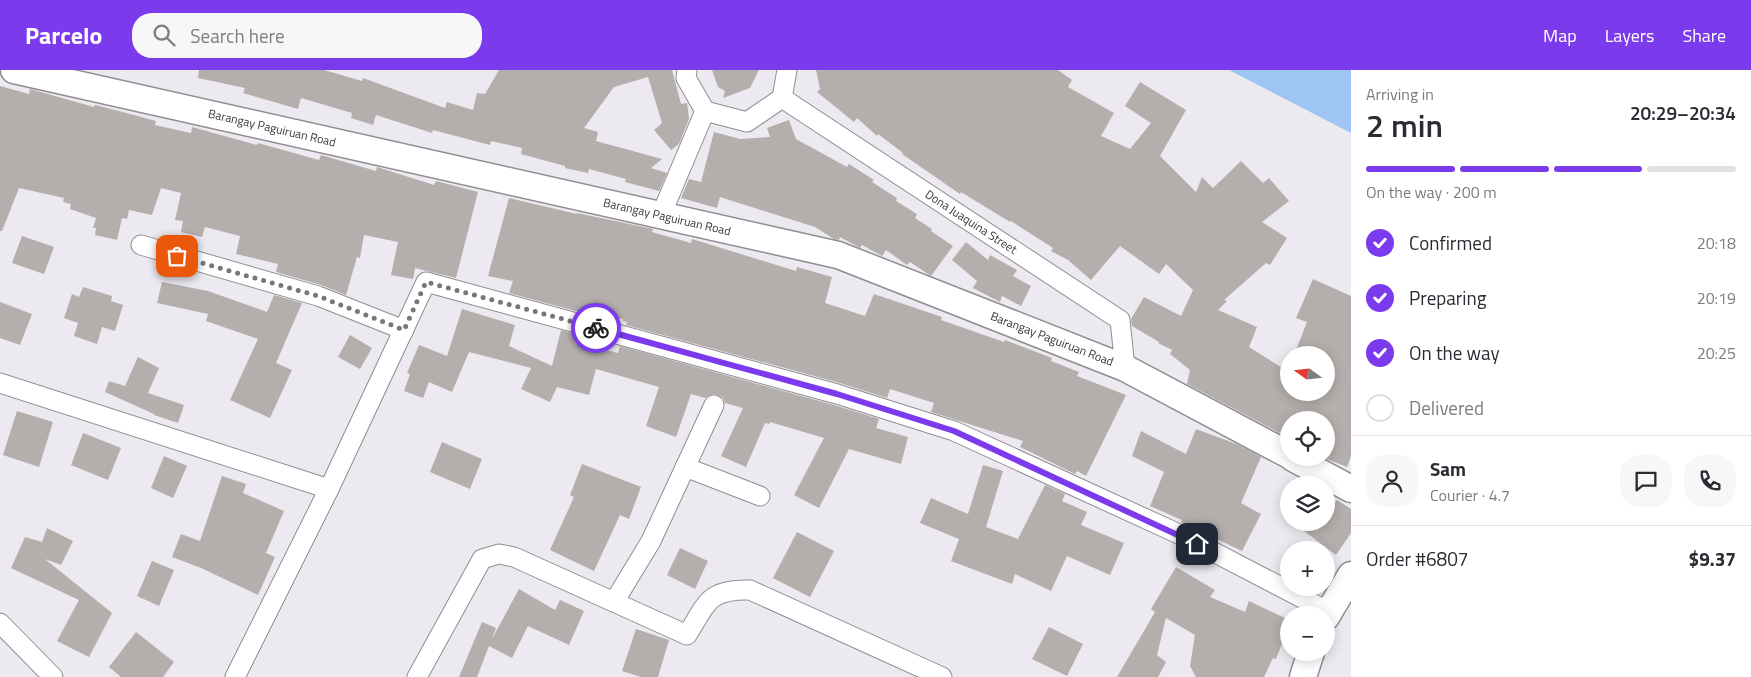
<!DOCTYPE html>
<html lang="en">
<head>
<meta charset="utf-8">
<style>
	body { margin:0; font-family:"Titillium Web",sans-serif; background:#f7f7f7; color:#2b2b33; height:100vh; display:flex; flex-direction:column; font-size:19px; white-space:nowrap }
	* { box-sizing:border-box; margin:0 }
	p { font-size:16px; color:#7c7c81 }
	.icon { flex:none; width:28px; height:28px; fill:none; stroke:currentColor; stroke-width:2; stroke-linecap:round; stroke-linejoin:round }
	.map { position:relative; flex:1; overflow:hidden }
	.sheet { display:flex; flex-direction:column; background:#fff; width:400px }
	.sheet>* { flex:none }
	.needle { width:32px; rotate:285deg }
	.fabs { position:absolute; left:1280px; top:276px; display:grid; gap:10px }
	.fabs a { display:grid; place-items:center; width:55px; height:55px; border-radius:50%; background:#fff; box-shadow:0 2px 12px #0003; font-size:25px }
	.pin { position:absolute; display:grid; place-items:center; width:42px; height:42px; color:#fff; margin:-21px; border-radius:10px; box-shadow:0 2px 8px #0006 }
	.courier { position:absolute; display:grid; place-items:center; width:50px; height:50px; margin:-25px; border:4px solid #7c3aed; border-radius:50%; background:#fff; color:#222; box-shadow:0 1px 6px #0007 }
	.head em { font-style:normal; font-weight:600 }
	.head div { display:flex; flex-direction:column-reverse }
	.head { display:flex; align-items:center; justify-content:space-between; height:85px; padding:0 15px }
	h1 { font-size:32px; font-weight:600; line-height:38px }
	.bar { display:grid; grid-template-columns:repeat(4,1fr); gap:8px 5px; align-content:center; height:60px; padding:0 15px }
	.bar i { height:6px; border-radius:4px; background:#e1e1e2 }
	.bar .current { background:#7c3aed }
	.bar p { grid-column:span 4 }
	.line { display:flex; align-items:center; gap:12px; padding:0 15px; border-top:1px solid #e1e1e2 }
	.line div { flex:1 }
	.round { display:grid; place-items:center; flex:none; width:52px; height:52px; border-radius:20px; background:#f7f7f7 }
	ol { padding:0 15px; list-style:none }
	li { display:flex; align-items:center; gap:15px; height:55px }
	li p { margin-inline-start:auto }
	li .icon { padding:5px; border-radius:50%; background:#7c3aed; color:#fff; stroke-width:4 }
	li:last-child { color:#7c7c81 }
	li i { width:28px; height:28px; border:2px solid #e1e1e2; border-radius:50% }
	header { display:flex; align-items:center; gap:30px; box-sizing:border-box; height:70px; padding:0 25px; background:#7c3aed; color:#fff }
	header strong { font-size:24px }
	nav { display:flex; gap:28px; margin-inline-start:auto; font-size:18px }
	.search { width:350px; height:45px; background:#f7f7f7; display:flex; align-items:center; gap:12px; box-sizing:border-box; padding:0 18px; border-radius:20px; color:#7c7c81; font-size:19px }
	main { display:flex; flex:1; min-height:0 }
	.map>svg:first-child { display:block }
</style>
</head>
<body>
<header>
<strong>Parcelo</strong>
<div class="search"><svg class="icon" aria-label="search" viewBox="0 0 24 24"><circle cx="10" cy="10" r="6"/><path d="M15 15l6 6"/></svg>Search here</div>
<nav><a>Map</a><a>Layers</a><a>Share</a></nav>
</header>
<main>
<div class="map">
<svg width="1351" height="607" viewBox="0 0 1351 607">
	<rect width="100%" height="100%" fill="#eceaf0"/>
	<polygon fill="#9fc6f2" points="1229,0 1351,0 1351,63"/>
	<g fill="#b4aeac">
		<polygon points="199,0 324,0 362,11 363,8 445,38 447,32 473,40 477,23 485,24 499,0 672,0 681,34 687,33 689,49 679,74 671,80 654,60 662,53 648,7 614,17 584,58 598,62 596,71 662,89 651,98 667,103 659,121 625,112 626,109 589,99 588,103 565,98 565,96 521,84 522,78 491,71 490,75 433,60 432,63 376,45 373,55 351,48 352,43 301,28 298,39 243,23 245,18 198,8"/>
		<polygon points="712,0 759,0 750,18 723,28 725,21 718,17"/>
		<polygon points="816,0 1058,0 1072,10 1068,17 1114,43 1101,66 1130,79 1151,53 1125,36 1140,12 1186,40 1160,86 1196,122 1202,107 1213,118 1241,91 1263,113 1269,108 1289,131 1262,152 1287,168 1270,195 1266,193 1224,230 1227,231 1218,240 1257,257 1249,277 1289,302 1289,322 1326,322 1326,285 1294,285 1307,252 1296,248 1313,209 1351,226 1351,386 1347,397 1324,388 1326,388 1326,350 1287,350 1280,363 1187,314 1190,300 1170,284 1172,280 1158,273 1159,272 1132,256 1131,249 1144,227 1181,246 1193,220 1166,194 1159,204 1120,176 1091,210 1068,190 1051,181 1053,178 1011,151 1010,152 961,122 960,124 902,84 903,83 878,64 877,66 857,48 854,52 817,22 820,19"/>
		<polygon points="0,16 29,24 30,19 94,37 95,35 119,41 156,51 155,55 191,63 192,57 257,75 258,73 319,90 321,85 376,101 377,97 434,115 436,111 478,122 456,208 415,198 413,209 391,205 398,172 364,165 360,188 357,187 346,225 321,215 276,202 278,194 236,184 240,166 205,157 202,167 181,162 183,151 175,150 181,123 161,118 152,145 129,140 127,149 122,148 117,170 95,165 96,158 93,158 96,148 70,139 71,134 63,132 64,128 19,118 2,161 0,161"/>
		<polygon points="789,50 796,69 847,97 849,94 874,110 872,112 897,128 896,131 917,144 915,148 932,159 931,161 953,176 931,206 910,192 907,195 886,180 882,186 862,175 860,178 840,167 839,170 834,169 815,157 720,127 717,138 681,128 689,109 701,112 714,62 740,69 770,67 767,58"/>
		<polygon points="509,128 577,144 577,143 653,159 652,162 691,173 692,169 796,201 797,197 832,207 825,233 865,246 874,224 942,247 941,250 1004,272 1005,270 1052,288 1051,291 1079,302 1077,306 1126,325 1086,406 1077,401 1075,404 1020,377 1023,371 931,342 934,333 890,319 887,328 840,313 626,255 627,252 623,251 623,249 584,239 583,243 509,223 513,211 488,206"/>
		<polygon points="22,166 54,177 44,204 12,193"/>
		<polygon points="966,172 988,190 990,185 1017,200 1013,206 1031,216 1021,236 1002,226 1000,232 973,218 977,211 952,190"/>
		<polygon points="162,212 208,221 267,242 274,225 302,233 276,293 292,300 270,348 230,330 258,269 206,251 208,244 157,233"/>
		<polygon points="83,217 112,226 111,231 123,235 115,261 102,257 97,274 74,266 78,253 64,248 72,224 79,227"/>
		<polygon points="0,232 32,244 20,275 0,268"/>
		<polygon points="462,239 515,255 509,276 552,296 561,260 578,265 575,273 618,283 620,276 834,335 879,349 876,358 908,367 901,394 849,379 819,438 794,425 824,368 770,352 770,354 765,353 746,397 721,386 743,338 725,333 723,328 718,325 713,324 705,328 691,324 676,367 646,356 659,317 596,299 589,325 557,317 550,332 521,319 531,298 469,282 452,322 429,312 423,328 404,321 410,304 407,303 419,275 447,286"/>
		<polygon points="350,265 372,278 360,299 338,287"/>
		<polygon points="138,287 159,298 148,323 184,335 178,353 154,345 154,344 105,322 109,311 125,316"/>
		<polygon points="17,341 53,352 39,397 3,385"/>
		<polygon points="1196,359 1239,375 1261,387 1241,433 1261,444 1242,481 1181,452 1182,450 1150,436 1164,402 1132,386 1141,361 1186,384"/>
		<polygon points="83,363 121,378 108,410 71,395"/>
		<polygon points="442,372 482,389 470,419 430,402"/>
		<polygon points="164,386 187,396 173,428 151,418"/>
		<polygon points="582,394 641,417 629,449 620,445 594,501 550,480 574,427 570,425"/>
		<polygon points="983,395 1003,401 986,457 1018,469 1045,415 1065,424 1062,431 1087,442 1081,455 1124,473 1110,505 1067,486 1051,521 1015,504 1012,514 951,491 959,469 920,453 931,428 968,444"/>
		<polygon points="222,406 246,414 243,423 284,441 266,483 275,487 258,525 201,498 172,487 181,464 200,471"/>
		<polygon points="1337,430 1351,439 1351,463 1336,485 1292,452 1326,452 1326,445"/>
		<polygon points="47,458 73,471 61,495 45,489 112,543 89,587 57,571 79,530 11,498 25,467 42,472"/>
		<polygon points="797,462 834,481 810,527 773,508"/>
		<polygon points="680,478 708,491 695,519 667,505"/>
		<polygon points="152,491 174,500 159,536 137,526"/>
		<polygon points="1176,497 1215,520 1210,527 1245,542 1249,531 1289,550 1289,555 1276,589 1273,588 1264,607 1196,607 1190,596 1195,565 1166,548 1157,585 1166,592 1158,607 1117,607 1155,542 1151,539"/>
		<polygon points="519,519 555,540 560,530 584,541 569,575 528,556 512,588 489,576 477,607 459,607 482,552 496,558 492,569"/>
		<polygon points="1049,557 1083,574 1067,606 1032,589"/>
		<polygon points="636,559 669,570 658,607 641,607 622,601"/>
		<polygon points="136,562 174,592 163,607 121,607 109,597"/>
	</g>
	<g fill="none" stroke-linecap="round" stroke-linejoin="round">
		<defs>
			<g id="street">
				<polyline points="687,0 686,8 705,41 747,52 782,28 787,0"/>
				<polyline points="782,28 1120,250 1125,298"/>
				<polyline points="661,145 705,41"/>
				<polyline points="141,175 318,226 404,260"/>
				<polyline points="0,313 329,419"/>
				<polyline points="685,397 760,426"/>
				<polyline points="614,532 651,471 714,335"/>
				<polyline points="0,553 53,607"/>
				<polyline points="235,607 329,419 426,212 837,324 954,361 1181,465 1329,542"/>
				<path d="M417,607L482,489L499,484L514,487L687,565C707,533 708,519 750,520L942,607"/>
			</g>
			<g id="secondary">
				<polyline points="14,0 838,185 1125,298 1289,385"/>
				<polyline points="1293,388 1351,419"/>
				<polyline points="1326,547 1351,505"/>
				<polyline points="1303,607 1311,582"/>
			</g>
		</defs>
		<use href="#street" stroke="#8f8d92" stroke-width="21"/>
		<use href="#secondary" stroke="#8f8d92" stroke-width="29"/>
		<use href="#street" stroke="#fff" stroke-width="19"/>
		<use href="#secondary" stroke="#fff" stroke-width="26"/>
	</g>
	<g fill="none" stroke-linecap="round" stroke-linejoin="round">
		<polyline stroke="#78767a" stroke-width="5" stroke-dasharray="0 9" points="177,186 318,226 404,260 426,212 596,258"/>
		<polyline stroke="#7c3aed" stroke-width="6" points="596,258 837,324 954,361 1197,474"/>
	</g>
	<g text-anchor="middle" stroke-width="4" stroke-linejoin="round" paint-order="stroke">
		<g font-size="12" fill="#39383a" stroke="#fff">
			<text transform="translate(272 58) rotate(13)" y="4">Barangay Paguiruan Road</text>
			<text transform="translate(667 147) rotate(13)" y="4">Barangay Paguiruan Road</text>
			<text transform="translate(971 152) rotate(33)" y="4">Dona Juaquina Street</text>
			<text transform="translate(1052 269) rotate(21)" y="4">Barangay Paguiruan Road</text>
		</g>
	</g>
</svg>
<div class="fabs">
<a><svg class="needle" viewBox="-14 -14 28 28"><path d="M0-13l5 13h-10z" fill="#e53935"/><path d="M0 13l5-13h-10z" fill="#7c7c81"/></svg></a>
<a><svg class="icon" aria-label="locate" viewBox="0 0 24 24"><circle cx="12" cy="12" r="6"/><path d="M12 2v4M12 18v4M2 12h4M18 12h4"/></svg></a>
<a><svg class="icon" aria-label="layers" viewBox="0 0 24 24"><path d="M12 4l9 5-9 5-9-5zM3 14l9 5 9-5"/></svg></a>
<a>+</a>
<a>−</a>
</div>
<div class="pin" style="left:177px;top:186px;background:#ea580c"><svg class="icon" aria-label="bag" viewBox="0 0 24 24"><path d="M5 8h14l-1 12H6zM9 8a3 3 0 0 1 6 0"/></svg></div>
<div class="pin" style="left:1197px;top:474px;background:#1f2937"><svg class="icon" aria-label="home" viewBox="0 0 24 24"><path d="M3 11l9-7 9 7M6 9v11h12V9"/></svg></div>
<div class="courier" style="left:596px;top:258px"><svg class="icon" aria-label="bike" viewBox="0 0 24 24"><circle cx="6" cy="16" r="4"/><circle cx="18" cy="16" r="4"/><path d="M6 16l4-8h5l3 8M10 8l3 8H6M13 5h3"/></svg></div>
</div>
<section class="sheet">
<div class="head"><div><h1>2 min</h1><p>Arriving in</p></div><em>20:29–20:34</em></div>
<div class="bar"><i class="current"></i><i class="current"></i><i class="current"></i><i></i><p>On the way · 200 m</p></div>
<ol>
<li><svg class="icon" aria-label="check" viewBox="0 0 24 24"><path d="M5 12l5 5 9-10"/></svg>Confirmed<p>20:18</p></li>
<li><svg class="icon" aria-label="check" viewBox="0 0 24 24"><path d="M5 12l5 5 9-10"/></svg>Preparing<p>20:19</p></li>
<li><svg class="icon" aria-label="check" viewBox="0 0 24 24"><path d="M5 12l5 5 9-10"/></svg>On the way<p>20:25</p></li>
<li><i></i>Delivered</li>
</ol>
<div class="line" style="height:90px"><a class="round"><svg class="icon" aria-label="person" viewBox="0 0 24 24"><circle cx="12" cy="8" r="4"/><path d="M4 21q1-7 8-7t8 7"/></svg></a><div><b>Sam</b><p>Courier · 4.7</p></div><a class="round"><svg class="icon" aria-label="chat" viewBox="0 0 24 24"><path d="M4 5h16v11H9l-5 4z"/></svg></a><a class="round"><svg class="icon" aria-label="phone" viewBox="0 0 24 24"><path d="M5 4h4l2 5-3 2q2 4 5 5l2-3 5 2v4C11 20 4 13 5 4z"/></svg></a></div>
<div class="line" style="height:65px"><div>Order #6807</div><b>$9.37</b></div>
</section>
</main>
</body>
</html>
